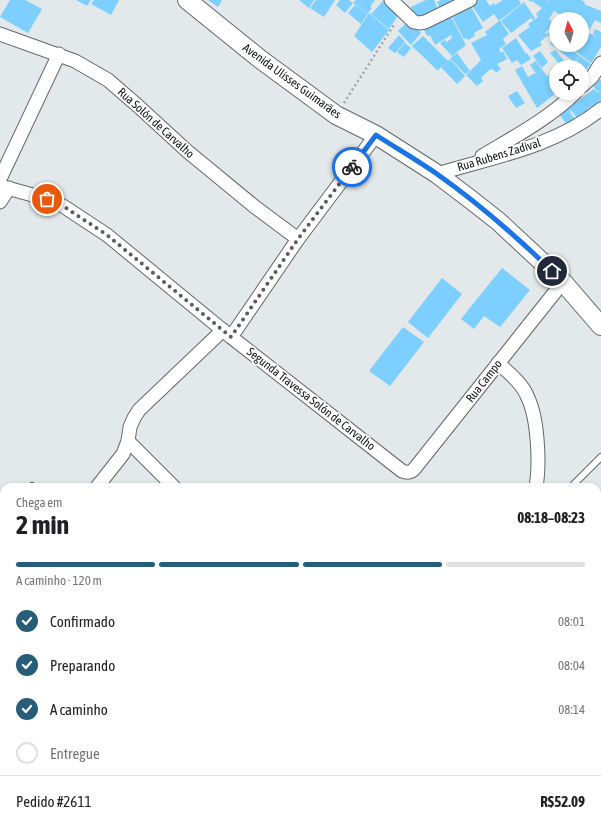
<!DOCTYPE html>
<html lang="pt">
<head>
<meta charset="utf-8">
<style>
	body { margin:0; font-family:"Asap Condensed",sans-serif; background:#f2f2f2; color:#202124; height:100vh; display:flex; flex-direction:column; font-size:15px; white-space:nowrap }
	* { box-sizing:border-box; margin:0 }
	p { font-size:13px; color:#757577 }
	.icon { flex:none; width:22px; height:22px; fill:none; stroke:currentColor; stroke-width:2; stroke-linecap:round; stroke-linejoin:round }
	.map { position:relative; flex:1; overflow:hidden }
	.sheet { position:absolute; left:0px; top:483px; width:601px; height:352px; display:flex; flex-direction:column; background:#fff; border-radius:12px 12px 0 0; box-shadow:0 2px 6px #0003 }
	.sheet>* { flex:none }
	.needle { width:26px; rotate:354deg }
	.fabs { position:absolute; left:549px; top:12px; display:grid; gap:8px }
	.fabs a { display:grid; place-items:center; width:40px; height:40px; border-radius:50%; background:#fff; box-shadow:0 2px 6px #0003; font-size:20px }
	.pin { position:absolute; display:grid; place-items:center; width:34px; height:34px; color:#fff; margin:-17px; border:2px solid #fff; border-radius:50%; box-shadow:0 1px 4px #0007 }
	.courier { position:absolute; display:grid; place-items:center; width:40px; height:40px; margin:-20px; border:3px solid #1a73e8; border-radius:50%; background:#fff; color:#222; box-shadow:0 1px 5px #0007 }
	.headline em { font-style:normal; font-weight:700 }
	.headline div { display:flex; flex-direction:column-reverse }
	.headline { display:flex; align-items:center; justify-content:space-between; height:68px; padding:0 16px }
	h1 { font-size:26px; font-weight:700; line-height:30px }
	.bar { display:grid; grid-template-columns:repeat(4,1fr); gap:6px 4px; align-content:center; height:48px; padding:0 16px }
	.bar i { height:5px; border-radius:3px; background:#e0e0e0 }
	.bar .selected { background:#285d79 }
	.bar p { grid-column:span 4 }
	.line { display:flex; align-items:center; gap:10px; padding:0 16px; border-top:1px solid #e0e0e0 }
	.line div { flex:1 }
	ol { padding:0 16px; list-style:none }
	li { display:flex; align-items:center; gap:12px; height:44px }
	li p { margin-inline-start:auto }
	li .icon { padding:4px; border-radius:50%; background:#285d79; color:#fff; stroke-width:4 }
	li:last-child { color:#757577 }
	li i { width:22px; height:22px; border:2px solid #e0e0e0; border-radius:50% }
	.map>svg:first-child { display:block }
</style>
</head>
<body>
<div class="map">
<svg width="601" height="835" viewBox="0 0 601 835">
	<rect width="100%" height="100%" fill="#e3e8eb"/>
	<g fill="#7ccffe">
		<polygon points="10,0 25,0 42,9 28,33 0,17"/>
		<polygon points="76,0 91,0 87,6"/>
		<polygon points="94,0 119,0 111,15 91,4"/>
		<polygon points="208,0 222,0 218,7"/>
		<polygon points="299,0 314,0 309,8"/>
		<polygon points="316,0 335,0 324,17 310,8"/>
		<polygon points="340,0 349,0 353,3 345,13 336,5"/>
		<polygon points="356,0 375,0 370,7 372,8 368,13 353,3"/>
		<polygon points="384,0 399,14 389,29 371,14"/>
		<polygon points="426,0 434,0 439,12 417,23 411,7"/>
		<polygon points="441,0 456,0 440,10 437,2"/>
		<polygon points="474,0 486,0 490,6 494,3 495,5 503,0 519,0 521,4 500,20 499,19 509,34 503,39 506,44 499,49 501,53 503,51 507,59 497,64 501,69 496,73 493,69 489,70 481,78 483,81 477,86 466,75 481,60 471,43 487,35 485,32 499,21 494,14 483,22 470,3"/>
		<polygon points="528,0 548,0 546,3 549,0 581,0 585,2 584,4 601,11 601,23 595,20 588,32 582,28 582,19 568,19 554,11 549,19 555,25 545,32 547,36 540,42 542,45 531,51 518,35 530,27 528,24 538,17 536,14 542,8 532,1 531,2"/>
		<polygon points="524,2 535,18 533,20 531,18 511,33 501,21"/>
		<polygon points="469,3 483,28 474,33 475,36 468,40 467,38 464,39 450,13"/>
		<polygon points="355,5 368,13 361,24 348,13"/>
		<polygon points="369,13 389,30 372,52 354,36"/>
		<polygon points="449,13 466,45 452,56 440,43 445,40 447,42 452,38 451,35 435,45 430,35 427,36 423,28 439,19 442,24 440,19"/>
		<polygon points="409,20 421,33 411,45 398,31"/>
		<polygon points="556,24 556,45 564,46 560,50 550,44 554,39 546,35"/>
		<polygon points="595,29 601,32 601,47 591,63 567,45 582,45 582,36 584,33 588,35 589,33 598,38 593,34"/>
		<polygon points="399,35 405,42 395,53 388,48"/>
		<polygon points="423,36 448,61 450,59 465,76 457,84 441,67 438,71 412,46"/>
		<polygon points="516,38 526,54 527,53 531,59 521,65 517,60 512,63 502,48"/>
		<polygon points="405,43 411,48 404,57 397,52"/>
		<polygon points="565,46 580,56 574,62 560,51"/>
		<polygon points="555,50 566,63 561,66 550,53"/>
		<polygon points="540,51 548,62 542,68 533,56"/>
		<polygon points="457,53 470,71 465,74 450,58"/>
		<polygon points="580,56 591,64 582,73 582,67 578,67 574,63"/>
		<polygon points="536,61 547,76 554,72 554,71 556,69 556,81 553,84 556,82 556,93 537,108 515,70 522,66 528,77 535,73 540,79 530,65"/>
		<polygon points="600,79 601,81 601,89 598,92 593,86"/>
		<polygon points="594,89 598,93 601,89 601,101 587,109 588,110 577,118 571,110 570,112 575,120 567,125 560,115"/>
		<polygon points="517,91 525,103 516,108 508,96"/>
		<polygon points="502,268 530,290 500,327 484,316 474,329 461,319"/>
		<polygon points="442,278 462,294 428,338 408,322"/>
		<polygon points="403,327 424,342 390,386 369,371"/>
	</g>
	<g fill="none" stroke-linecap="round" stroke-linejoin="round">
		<defs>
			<g id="lane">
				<polyline points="31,487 32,486"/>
				<polyline points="571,487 601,457"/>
				<polyline points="0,519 4,515"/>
			</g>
			<g id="street">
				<polyline points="391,0 414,22 419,23 425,22 470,0"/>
				<polyline points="0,34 75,61 108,80 138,106 187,151 255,207 298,239"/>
				<polyline points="582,86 592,77 601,63"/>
				<path d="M482,156C514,137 548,119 575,93"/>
				<path d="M437,174C493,157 554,147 601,109"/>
				<polyline points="0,179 59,54"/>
				<path d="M0,186L47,199L63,206L107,235L231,337L402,471C407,473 411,473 415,468L563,282"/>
				<polyline points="0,202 9,188"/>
				<polyline points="231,337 298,239 376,135"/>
				<path d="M498,363C509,373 523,384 528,398C538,419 540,464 536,487"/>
				<polyline points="128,441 174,487"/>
				<polyline points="97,487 123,454 128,441 130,427 134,418 139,410 223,330"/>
				<polyline points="0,610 4,605"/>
				<polyline points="0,652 4,656"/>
				<polyline points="0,740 4,736"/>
				<polyline points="50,831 50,835"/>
				<polyline points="160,831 164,835"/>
				<polyline points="119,835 123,831"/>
				<polyline points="231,835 235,831"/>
				<polyline points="322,835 326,831"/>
			</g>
			<polyline id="secondary" points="187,0 260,59 336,115 376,135 437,174 470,199 498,221 540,260 563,282 601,326"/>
		</defs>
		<use href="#lane" stroke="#636769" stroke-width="8"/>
		<use href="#street" stroke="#636769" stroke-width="15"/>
		<use href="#secondary" stroke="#636769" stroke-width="20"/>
		<polyline stroke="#a1a5a7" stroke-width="2.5" stroke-dasharray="2 3" stroke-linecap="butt" points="344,103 395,23"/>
		<use href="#lane" stroke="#fff" stroke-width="6"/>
		<use href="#street" stroke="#fff" stroke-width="13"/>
		<use href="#secondary" stroke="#fff" stroke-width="18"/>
	</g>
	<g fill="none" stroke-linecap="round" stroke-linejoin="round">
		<polyline stroke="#5a5d5f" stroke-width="4" stroke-dasharray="0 7.2" points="47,199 63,206 107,235 231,337 298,239 352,167"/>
		<path stroke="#1a73e8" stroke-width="5" d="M352,167L376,135C396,148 417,160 437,174C478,203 516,236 552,271"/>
	</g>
	<g text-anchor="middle" stroke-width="3.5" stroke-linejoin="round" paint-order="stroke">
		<g font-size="12" fill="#101213" stroke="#fff">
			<text transform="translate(292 81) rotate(36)" y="4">Avenida Ulisses Guimarães</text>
			<text transform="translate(156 123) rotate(42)" y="4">Rua Solón de Carvalho</text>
			<text transform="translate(499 155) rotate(-17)" y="4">Rua Rubens Zadival</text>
			<text transform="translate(484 381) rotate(-52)" y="4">Rua Campo</text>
			<text transform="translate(311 399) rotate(38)" y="4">Segunda Travessa Solón de Carvalho</text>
		</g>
	</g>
</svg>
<div class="fabs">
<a><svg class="needle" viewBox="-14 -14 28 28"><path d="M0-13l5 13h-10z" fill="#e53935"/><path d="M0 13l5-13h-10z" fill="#757577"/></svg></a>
<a><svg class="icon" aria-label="locate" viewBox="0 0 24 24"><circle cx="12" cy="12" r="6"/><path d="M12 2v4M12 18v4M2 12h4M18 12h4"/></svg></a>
</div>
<div class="pin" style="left:47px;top:199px;background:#ea580c"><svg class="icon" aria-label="bag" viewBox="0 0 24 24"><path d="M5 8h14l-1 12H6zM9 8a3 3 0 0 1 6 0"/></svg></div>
<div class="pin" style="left:552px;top:271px;background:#1f2937"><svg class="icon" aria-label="home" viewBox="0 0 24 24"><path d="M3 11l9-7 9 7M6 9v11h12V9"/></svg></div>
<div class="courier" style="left:352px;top:167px"><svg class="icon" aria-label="bike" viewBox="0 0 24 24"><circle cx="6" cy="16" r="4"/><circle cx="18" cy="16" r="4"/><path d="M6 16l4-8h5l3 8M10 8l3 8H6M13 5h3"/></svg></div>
<section class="sheet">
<div class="headline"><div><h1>2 min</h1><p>Chega em</p></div><em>08:18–08:23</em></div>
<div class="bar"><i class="selected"></i><i class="selected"></i><i class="selected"></i><i></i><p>A caminho · 120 m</p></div>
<ol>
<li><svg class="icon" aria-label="check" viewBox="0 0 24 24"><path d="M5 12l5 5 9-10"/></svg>Confirmado<p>08:01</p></li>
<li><svg class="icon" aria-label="check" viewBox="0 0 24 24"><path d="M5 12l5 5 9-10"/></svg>Preparando<p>08:04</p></li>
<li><svg class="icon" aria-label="check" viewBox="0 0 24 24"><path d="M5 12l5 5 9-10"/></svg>A caminho<p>08:14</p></li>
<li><i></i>Entregue</li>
</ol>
<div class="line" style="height:52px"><div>Pedido #2611</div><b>R$52.09</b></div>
</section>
</div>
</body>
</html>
